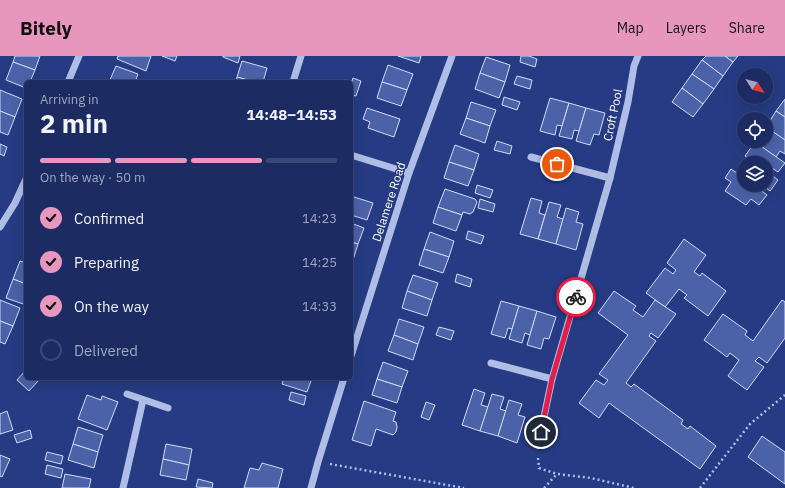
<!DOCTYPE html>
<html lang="en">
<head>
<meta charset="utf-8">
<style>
	body { margin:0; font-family:"IBM Plex Sans",sans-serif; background:#253468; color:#f1f3f6; height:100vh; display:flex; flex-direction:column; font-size:15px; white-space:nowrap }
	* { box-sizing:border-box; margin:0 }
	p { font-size:13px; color:#a0a7be }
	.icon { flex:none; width:22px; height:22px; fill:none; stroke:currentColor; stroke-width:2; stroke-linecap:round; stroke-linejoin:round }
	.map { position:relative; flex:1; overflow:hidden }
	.sheet { position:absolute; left:24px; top:24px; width:329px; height:300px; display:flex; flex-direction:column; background:#1c2c62; border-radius:6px; box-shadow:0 4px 16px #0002,0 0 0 1px #3a4877 }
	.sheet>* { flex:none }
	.needle { width:26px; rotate:126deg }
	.buttons { position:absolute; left:737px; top:12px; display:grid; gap:8px }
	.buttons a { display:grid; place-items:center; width:36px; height:36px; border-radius:50%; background:#1c2c62; box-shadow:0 4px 16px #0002,0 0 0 1px #3a4877; font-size:20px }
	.pin { position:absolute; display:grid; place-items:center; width:34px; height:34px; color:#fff; margin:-17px; border:2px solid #fff; border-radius:50%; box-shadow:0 1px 4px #0007 }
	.courier { position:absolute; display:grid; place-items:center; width:40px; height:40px; margin:-20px; border:3px solid #e11d48; border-radius:50%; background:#fff; color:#222; box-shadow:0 1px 5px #0007 }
	.overview em { font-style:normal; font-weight:700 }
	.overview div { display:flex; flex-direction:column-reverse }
	.overview { display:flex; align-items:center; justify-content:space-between; height:68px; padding:0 16px }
	h1 { font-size:26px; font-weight:700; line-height:30px }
	.bar { display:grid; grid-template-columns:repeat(4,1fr); gap:6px 4px; align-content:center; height:48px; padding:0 16px }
	.bar i { height:5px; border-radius:3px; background:#3a4877 }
	.bar .active { background:#e797bd }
	.bar p { grid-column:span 4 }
	ol { padding:0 16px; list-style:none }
	li { display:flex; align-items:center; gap:12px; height:44px }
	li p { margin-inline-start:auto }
	li .icon { padding:4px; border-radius:50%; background:#e797bd; color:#111; stroke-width:4 }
	li:last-child { color:#a0a7be }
	li i { width:22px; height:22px; border:2px solid #3a4877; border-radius:50% }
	header { display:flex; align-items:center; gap:24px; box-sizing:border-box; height:56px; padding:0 20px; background:#e797bd; color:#111 }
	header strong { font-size:19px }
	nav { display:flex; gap:22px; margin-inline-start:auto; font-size:14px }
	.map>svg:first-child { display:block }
</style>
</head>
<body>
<header>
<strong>Bitely</strong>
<nav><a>Map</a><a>Layers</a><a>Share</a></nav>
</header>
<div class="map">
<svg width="785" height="432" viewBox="0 0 785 432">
	<rect width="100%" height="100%" fill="#263b83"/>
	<g fill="#4b62a9" stroke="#d2dbf5">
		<polygon points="15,0 40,0 35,14 13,6"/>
		<polygon points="118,0 151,0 146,15 117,3"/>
		<polygon points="162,0 177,0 175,5"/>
		<polygon points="223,0 240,0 238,7 223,1"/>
		<polygon points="398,0 421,0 419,7"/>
		<polygon points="521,0 529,0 537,3 535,11 520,6"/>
		<polygon points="706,0 725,0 733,6 723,20 702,4"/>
		<polygon points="725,0 738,0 733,6"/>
		<polygon points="486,1 510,9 505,26 480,17"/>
		<polygon points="702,4 723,20 714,33 692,18"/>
		<polygon points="242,5 267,12 263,26 255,26 237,21"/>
		<polygon points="13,6 35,14 30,26 26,26 26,32 6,24"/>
		<polygon points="388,9 413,18 407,34 382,26"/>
		<polygon points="116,10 138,18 135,26 109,26"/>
		<polygon points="480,17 505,26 499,42 475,33"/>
		<polygon points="692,18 714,33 703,48 682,32"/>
		<polygon points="517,20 532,24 530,33 514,28"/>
		<polygon points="237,21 255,26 236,26"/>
		<polygon points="353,22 361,25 356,40 351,39 351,28"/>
		<polygon points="382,26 407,34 401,50 377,42"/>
		<polygon points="682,32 703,48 693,61 672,46"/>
		<polygon points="0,34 22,43 15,61 0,55"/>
		<polygon points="504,41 520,46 517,54 502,49"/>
		<polygon points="550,42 569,47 562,70 557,69 555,79 540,75"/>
		<polygon points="785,43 785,61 776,55"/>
		<polygon points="471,46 496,54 490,70 466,62"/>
		<polygon points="569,47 586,52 579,75 574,74 572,83 559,80"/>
		<polygon points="367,52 400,63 394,81 368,72 370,66 363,63"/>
		<polygon points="586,52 605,57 599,79 594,78 590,89 576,85"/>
		<polygon points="0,55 15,61 8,79 0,76"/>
		<polygon points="776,55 785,61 785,84 766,71"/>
		<polygon points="466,62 490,70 485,87 460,78"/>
		<polygon points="766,71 785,84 785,98 780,95 776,101 755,86 766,85"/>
		<polygon points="497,85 512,90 510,98 494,94"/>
		<polygon points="755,86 785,107 778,116 769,110 766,115 766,107 754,107 745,100"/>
		<polygon points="0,88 7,91 4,100 0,98"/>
		<polygon points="455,89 479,98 474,114 449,106"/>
		<polygon points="449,106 474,114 468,130 444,122"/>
		<polygon points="744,108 744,122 737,117"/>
		<polygon points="731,113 744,122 744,129 754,129 767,139 759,149 751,143 746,149 725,135 731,126 725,122"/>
		<polygon points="766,115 778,124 770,135 762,129 766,129"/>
		<polygon points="477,129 493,134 490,142 475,137"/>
		<polygon points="445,133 475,143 477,146 473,156 470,158 463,156 462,159 438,151"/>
		<polygon points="351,140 373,147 367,164 351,159"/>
		<polygon points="531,142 542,145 539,157 545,159 538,183 520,178"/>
		<polygon points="480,143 495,148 493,156 478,152"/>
		<polygon points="549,146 561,149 557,161 563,163 556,188 538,183"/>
		<polygon points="438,151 462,159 456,175 433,167"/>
		<polygon points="566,152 579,156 576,166 583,168 576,194 556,188"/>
		<polygon points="351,167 364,172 358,188 351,186"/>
		<polygon points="468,175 484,180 481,188 466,183"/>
		<polygon points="430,176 454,185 449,201 424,193"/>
		<polygon points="684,183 706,199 694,216 700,220 702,217 726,235 708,260 684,242 687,239 679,233 665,251 646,237 665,212 673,218 676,214 667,207"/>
		<polygon points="351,186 358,188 353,204 351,203"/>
		<polygon points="424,193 449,201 443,217 419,209"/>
		<polygon points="20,205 26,207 26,228 13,223"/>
		<polygon points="457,218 472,223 470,231 455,226"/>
		<polygon points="413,219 438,227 432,244 407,235"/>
		<polygon points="13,223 26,228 26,249 6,242"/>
		<polygon points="407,235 432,244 427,260 402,252"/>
		<polygon points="614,235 636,250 633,254 643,261 655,244 676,258 658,282 651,277 649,280 656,285 626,327 631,331 634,328 683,364 681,368 688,373 690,370 716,390 700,413 609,347 599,362 579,347 596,324 604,329 608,324 599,318 628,279 598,257"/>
		<polygon points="0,244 20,252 13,270 0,265"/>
		<polygon points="782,244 785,246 785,282 767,307 759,301 755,305 764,311 747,334 728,320 739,304 730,297 727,301 704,284 723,258 747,275 745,279 753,285"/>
		<polygon points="501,245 519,250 512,273 508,272 505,282 491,278"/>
		<polygon points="519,250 537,255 530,279 525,277 522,287 509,283"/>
		<polygon points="537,255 556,261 549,283 544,282 541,293 527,289"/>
		<polygon points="399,263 424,271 418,288 394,279"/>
		<polygon points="0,265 13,270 5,288 0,286"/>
		<polygon points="439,271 454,275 451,284 436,279"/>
		<polygon points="394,279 418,288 413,304 388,295"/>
		<polygon points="383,306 408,315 402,331 377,323"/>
		<polygon points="26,314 26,322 37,322 39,324 29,335 17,324"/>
		<polygon points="284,322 312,322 307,336 282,328"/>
		<polygon points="377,323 402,331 397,347 372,339"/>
		<polygon points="474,333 485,337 481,349 488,351 480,375 462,369"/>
		<polygon points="291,336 306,340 304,349 289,344"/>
		<polygon points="492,338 504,341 500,353 506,355 498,380 480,375"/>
		<polygon points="87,339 101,344 102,340 118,346 107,374 78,363"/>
		<polygon points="509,344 522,348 518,359 525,361 517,387 498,380"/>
		<polygon points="364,345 396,356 393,365 396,366 397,371 396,376 393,379 376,373 371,390 352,384"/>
		<polygon points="426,346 435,349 429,364 421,361"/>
		<polygon points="7,355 13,374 0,378 0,358"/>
		<polygon points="78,371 103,379 98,396 73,388"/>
		<polygon points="30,374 32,382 17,387 14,379"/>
		<polygon points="762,380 785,396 785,428 748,401"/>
		<polygon points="73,388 98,396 94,412 68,404"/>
		<polygon points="166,388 192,393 189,409 163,403"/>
		<polygon points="47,396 63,400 61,408 45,404"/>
		<polygon points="0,399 10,403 2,421 0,420"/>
		<polygon points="163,403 189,409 186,424 160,419"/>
		<polygon points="262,407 283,413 278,432 244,432 250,412 259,414"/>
		<polygon points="47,409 63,413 61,422 45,418"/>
		<polygon points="65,418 91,423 89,432 62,432"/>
		<polygon points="198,423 213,427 212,432 196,431"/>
	</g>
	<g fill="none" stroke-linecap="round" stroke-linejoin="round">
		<g stroke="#afbde7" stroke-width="2.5" stroke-dasharray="2 3" stroke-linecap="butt">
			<polyline points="538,402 539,412 557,418 591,422 634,432"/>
			<polyline points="330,408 464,432"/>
			<polyline points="544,432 557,418"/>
			<polyline points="700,432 750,368 785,339"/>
		</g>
		<g stroke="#afbde7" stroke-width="7">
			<polyline points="68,26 79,0"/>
			<polyline points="293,26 301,0"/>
			<polyline points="351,99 409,117"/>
			<polyline points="531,101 610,122"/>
			<polyline points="0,171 15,147 26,123"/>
			<polyline points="351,300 409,117 452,0"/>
			<polyline points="491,307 552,323"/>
			<polyline points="127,338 168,352"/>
			<polyline points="538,389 552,323 610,122 628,46 634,10 638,0"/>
			<polyline points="123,432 143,344"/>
			<polyline points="311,432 318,406 344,322"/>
		</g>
	</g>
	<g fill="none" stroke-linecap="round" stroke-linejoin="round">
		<polyline stroke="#b3bad4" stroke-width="4" stroke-dasharray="0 7.2" points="557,108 610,122 576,241"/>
		<polyline stroke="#e11d48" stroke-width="5" points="541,376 552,323 576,241"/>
	</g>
	<g text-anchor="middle" stroke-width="3" stroke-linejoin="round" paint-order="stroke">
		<g font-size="12" fill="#fff" stroke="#263b83">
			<text transform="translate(613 59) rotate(-78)" y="4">Croft Pool</text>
			<text transform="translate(389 146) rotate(-72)" y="4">Delamere Road</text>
		</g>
	</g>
</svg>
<div class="buttons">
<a><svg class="needle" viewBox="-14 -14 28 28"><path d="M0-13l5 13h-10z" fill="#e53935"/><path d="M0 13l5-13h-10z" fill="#a0a7be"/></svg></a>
<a><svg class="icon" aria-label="locate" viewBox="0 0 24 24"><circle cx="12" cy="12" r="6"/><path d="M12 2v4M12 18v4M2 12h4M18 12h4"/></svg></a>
<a><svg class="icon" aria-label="layers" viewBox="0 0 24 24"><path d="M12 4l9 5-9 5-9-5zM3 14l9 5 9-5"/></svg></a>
</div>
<div class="pin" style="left:557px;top:108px;background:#ea580c"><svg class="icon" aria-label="bag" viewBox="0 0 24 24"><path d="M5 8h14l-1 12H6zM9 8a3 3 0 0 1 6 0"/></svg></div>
<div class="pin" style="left:541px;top:376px;background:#1f2937"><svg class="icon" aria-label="home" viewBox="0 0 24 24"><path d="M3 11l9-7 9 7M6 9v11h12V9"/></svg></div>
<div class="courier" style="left:576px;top:241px"><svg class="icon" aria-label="bike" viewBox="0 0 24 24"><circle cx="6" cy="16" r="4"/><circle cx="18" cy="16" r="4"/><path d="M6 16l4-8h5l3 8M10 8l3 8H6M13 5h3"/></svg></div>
<section class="sheet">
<div class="overview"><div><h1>2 min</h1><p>Arriving in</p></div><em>14:48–14:53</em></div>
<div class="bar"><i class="active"></i><i class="active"></i><i class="active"></i><i></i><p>On the way · 50 m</p></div>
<ol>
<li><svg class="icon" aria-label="check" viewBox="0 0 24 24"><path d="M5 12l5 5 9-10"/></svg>Confirmed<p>14:23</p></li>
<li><svg class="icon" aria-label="check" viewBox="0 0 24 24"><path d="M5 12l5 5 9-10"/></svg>Preparing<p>14:25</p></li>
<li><svg class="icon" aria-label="check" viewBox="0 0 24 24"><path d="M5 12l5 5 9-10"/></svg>On the way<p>14:33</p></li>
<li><i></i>Delivered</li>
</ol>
</section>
</div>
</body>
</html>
